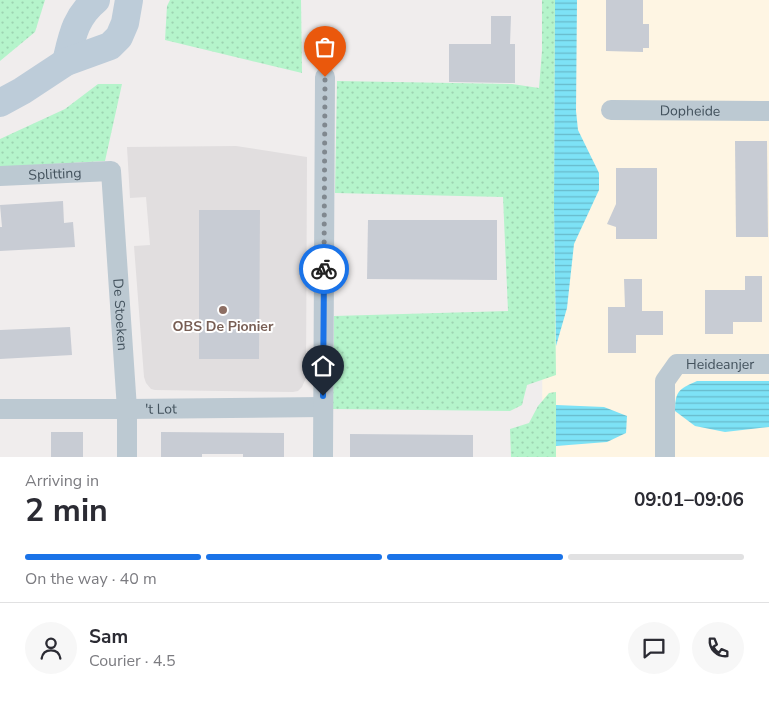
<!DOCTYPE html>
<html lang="en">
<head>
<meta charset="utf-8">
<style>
	body { margin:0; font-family:"Nunito Sans",sans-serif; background:#f7f7f7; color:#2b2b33; height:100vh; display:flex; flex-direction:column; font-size:19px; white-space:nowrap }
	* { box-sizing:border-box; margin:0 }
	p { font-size:16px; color:#7c7c81 }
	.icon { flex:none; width:28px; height:28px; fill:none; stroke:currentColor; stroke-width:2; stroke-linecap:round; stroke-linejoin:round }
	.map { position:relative; height:457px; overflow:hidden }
	.panel { display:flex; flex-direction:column; background:#fff; flex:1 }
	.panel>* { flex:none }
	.pin { position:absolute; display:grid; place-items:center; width:42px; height:42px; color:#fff; margin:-51px -21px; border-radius:50% 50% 50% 0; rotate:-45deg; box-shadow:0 0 5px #0007 }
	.pin .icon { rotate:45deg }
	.courier { position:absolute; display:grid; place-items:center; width:50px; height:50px; margin:-25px; border:4px solid #1a73e8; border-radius:50%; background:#fff; color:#222; box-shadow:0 1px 6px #0007 }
	.head em { font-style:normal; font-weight:700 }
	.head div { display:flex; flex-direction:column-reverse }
	.head { display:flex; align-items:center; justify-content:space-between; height:85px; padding:0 25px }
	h1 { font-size:32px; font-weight:700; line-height:38px }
	.bar { display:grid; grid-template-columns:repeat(4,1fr); gap:8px 5px; align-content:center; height:60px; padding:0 25px }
	.bar i { height:6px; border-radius:4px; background:#e1e1e2 }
	.bar .active { background:#1a73e8 }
	.bar p { grid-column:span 4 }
	.line { display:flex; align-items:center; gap:12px; padding:0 25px; border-top:1px solid #e1e1e2 }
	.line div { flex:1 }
	.round { display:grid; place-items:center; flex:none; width:52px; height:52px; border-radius:26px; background:#f7f7f7 }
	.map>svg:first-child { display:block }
</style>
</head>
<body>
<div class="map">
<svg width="769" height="457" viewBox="0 0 769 457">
	<defs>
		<pattern id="grass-dots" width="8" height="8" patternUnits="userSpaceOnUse" patternTransform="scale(1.25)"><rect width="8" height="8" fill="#b5f4cb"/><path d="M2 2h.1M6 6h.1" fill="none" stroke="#9dd3b1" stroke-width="1.8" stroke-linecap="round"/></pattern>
		<pattern id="water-rules" width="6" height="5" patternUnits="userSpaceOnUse" patternTransform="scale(1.25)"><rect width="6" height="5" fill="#7de2f6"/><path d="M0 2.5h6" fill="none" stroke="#68baca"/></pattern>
	</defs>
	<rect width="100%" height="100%" fill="#f0eded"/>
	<polygon fill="#fef5e3" points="544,0 769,0 769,457 542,457"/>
	<polygon fill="#e1dedf" points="236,146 307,157 306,378 302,387 298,391 293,392 155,390 151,389 146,383 144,377 134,246 150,245 146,197 130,198 127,147"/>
	<g fill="url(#grass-dots)">
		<polygon points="0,0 45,0 35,32 0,61"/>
		<polygon points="170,0 301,0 302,73 165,40 167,6"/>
		<polygon points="542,0 555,0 554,207 556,375 527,385 522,405 510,411 333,409 334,316 508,311 503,197 335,193 337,81 512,84 539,88 542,51"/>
		<polygon points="98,84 122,84 105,161 0,167 0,139 65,109"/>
		<polygon points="556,392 556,457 511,457 510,429 529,423 538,406 549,393"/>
	</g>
	<g fill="url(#water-rules)">
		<polygon points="555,0 577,0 576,111 578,130 599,173 599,190 574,244 567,308 556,346 554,207"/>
		<path d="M697,381H769V427L725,432L695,426L675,411C675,391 679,389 697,381Z"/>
		<polygon points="556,405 604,407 627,416 626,433 607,442 556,446"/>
	</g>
	<g fill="#c8ccd4">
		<polygon points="606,0 643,0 643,24 649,24 649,48 643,48 643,52 606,51"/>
		<polygon points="491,16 511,16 510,44 515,44 515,83 449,82 449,44 491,44"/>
		<polygon points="735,141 767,141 768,237 736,237"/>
		<polygon points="616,168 657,168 657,239 616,239 616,227 607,224 616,204"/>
		<polygon points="63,201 64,223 73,222 75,247 0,251 0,227 2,227 0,205"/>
		<polygon points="199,210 260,210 259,359 199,359"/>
		<polygon points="368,220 497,220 497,280 367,279"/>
		<polygon points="745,276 762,276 762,322 733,322 733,334 705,334 705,290 745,290"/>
		<polygon points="624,279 642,279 642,311 663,311 663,335 636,335 636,353 608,353 608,307 625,307"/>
		<polygon points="70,327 72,355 0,359 0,330"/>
		<rect x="51" y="432" width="32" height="25"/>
		<polygon points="161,432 284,433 284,457 243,457 243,454 202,454 202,457 161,457"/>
		<polygon points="350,434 473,435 473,457 350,457"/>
	</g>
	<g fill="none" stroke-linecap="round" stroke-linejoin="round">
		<g stroke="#bcc9d2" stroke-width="20">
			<path id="s1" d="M611,110L769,111"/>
			<path id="s2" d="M0,176L111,171L127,409V457"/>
			<path id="s3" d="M0,409H127L323,407"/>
			<polyline points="323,457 325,77"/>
			<path id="s4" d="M665,457V381L677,364H769"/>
		</g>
		<g stroke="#bdccd9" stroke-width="28">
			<path d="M66,62C72,37 75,17 96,0"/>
			<polyline points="0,103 22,91 66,62 110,46 119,37 125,23 129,0"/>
		</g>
	</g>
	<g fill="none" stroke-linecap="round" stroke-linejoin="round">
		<polyline stroke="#80888f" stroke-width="5" stroke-dasharray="0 9" points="324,269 325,77"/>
		<polyline stroke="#1a73e8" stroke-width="6" points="323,396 324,269"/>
	</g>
	<circle fill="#8d6e63" stroke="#fff" stroke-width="2" cx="223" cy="310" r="5"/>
	<g text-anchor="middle" stroke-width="4" stroke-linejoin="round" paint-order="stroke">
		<g font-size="14" fill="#43525d" stroke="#fff">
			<text dy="5" stroke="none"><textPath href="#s1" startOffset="79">Dopheide</textPath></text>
			<text dy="5" stroke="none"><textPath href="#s2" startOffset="55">Splitting</textPath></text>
			<text dy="5" stroke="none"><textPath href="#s2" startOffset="255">De Stoeken</textPath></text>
			<text dy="5" stroke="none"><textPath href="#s4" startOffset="140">Heideanjer</textPath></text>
			<text dy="5" stroke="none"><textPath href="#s3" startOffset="161">'t Lot</textPath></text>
		</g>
		<g font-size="14" font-weight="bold" fill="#785e54" stroke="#fff">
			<text x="223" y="331">OBS De Pionier</text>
		</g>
	</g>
</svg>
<div class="pin" style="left:325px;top:77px;background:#ea580c"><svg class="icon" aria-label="bag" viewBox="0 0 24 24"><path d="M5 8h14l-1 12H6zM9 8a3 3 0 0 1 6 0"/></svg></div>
<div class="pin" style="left:323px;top:396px;background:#1f2937"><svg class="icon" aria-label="home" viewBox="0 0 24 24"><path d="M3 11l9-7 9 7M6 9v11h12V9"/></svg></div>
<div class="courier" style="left:324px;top:269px"><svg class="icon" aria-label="bike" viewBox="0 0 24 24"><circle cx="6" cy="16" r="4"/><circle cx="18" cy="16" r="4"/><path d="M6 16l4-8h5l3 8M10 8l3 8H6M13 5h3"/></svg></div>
</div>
<section class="panel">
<div class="head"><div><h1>2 min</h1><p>Arriving in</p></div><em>09:01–09:06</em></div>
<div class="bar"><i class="active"></i><i class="active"></i><i class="active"></i><i></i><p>On the way · 40 m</p></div>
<div class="line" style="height:90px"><a class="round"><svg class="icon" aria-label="person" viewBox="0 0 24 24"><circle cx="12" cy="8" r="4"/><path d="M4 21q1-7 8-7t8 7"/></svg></a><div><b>Sam</b><p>Courier · 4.5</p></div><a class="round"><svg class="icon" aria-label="chat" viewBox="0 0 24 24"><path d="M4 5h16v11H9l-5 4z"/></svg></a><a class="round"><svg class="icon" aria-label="phone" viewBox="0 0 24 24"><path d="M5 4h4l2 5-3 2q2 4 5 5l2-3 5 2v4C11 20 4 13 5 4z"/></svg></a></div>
</section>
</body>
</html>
